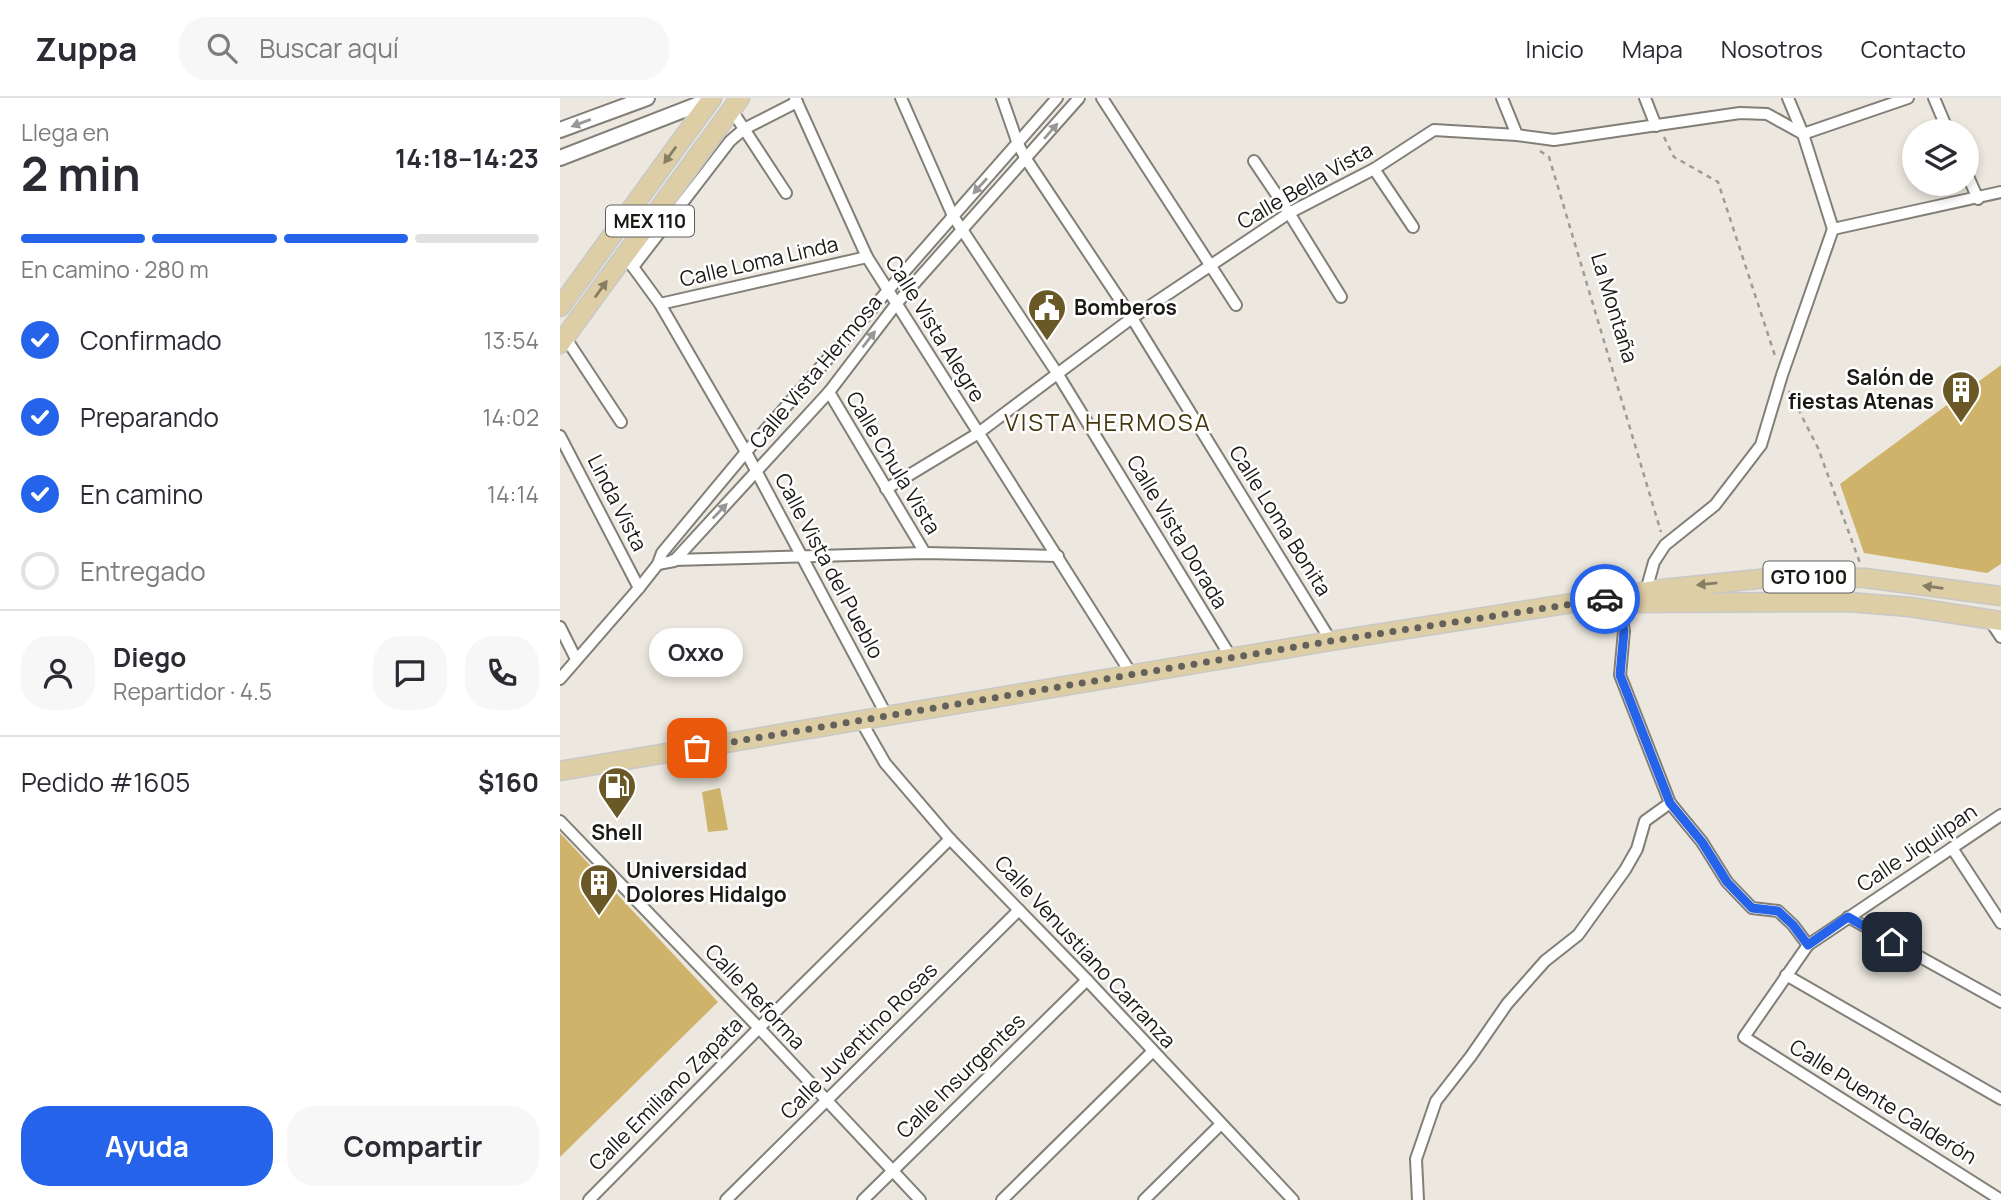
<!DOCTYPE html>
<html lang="es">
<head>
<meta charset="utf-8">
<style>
	body { margin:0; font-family:Manrope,sans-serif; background:#f7f7f7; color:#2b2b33; height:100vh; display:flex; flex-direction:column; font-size:26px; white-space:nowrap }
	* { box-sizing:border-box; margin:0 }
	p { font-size:23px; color:#7c7c81 }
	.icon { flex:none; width:38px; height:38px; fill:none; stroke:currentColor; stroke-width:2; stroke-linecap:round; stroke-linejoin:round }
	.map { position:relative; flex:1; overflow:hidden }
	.sheet { display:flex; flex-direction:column; background:#fff; width:560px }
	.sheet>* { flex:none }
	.buttons { position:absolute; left:1342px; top:21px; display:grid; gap:14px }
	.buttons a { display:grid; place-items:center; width:77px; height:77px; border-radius:50%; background:#fff; box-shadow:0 4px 10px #0003; font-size:35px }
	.pin { position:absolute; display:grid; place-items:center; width:60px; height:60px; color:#fff; margin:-30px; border-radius:14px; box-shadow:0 4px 10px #0006 }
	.courier { position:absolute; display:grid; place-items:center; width:70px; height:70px; margin:-35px; border:5px solid #2563eb; border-radius:50%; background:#fff; color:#222; box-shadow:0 2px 9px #0007 }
	.bubble { position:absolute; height:49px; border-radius:24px; background:#fff; box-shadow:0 4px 10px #0003; font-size:23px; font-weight:700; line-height:49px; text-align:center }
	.summary em { font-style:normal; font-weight:700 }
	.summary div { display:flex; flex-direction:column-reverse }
	.summary { display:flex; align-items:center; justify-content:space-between; height:119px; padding:0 21px }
	h1 { font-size:46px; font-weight:700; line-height:52px }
	.bar { display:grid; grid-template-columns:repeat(4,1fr); gap:10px 7px; align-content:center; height:84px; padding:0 21px }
	.bar i { height:9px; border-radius:5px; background:#e1e1e2 }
	.bar .selected { background:#2563eb }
	.bar p { grid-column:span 4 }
	.line { display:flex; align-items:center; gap:18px; padding:0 21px; border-top:2px solid #e1e1e2 }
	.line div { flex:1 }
	.round { display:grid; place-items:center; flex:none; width:74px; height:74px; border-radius:28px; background:#f7f7f7 }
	ol { padding:0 21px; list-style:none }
	li { display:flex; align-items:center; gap:21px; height:77px }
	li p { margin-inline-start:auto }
	li .icon { padding:7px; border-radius:50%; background:#2563eb; color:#fff; stroke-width:4 }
	li:last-child { color:#7c7c81 }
	li i { width:38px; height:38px; border:4px solid #e1e1e2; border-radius:50% }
	.action { display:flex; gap:14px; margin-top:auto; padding:14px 21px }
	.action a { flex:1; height:80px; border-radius:28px; background:#2563eb; color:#fff; font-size:28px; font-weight:700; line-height:80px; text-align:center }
	.action a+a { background:#f7f7f7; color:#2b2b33 }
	header { display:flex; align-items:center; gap:42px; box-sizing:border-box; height:98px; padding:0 35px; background:#fff; border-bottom:2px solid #e1e1e2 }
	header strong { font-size:33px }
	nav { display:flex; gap:38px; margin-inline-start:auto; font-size:24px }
	.search { width:490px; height:63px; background:#f7f7f7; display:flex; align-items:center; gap:18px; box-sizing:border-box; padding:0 24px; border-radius:28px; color:#7c7c81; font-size:26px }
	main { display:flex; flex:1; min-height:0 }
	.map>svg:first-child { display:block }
</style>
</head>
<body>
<header>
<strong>Zuppa</strong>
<div class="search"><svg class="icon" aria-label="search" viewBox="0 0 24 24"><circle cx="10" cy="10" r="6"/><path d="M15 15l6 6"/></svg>Buscar aquí</div>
<nav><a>Inicio</a><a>Mapa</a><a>Nosotros</a><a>Contacto</a></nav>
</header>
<main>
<section class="sheet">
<div class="summary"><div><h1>2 min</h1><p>Llega en</p></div><em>14:18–14:23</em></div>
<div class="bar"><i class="selected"></i><i class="selected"></i><i class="selected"></i><i></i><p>En camino · 280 m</p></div>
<ol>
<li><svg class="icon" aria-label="check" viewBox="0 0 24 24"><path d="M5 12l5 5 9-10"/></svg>Confirmado<p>13:54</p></li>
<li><svg class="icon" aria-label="check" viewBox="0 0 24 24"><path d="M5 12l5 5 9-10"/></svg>Preparando<p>14:02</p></li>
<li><svg class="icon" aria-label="check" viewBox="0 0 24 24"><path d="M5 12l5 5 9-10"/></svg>En camino<p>14:14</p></li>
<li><i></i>Entregado</li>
</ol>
<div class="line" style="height:126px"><a class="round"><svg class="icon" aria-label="person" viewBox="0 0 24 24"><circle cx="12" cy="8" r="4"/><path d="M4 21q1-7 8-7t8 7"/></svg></a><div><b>Diego</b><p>Repartidor · 4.5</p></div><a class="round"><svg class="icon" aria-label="chat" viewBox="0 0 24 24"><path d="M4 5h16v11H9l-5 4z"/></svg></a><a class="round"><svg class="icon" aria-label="phone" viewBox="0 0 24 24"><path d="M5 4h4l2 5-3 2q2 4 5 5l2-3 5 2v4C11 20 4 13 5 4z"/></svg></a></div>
<div class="line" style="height:91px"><div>Pedido #1605</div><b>$160</b></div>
<div class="action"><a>Ayuda</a><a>Compartir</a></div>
</section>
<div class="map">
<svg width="1441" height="1102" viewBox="0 0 1441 1102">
	<rect width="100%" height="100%" fill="#ece8df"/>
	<g fill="#cfb36b">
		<polygon points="1441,267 1441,466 1427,475 1304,455 1280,386"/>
		<polygon points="160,690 168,732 148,734 142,694"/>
		<polygon points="0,735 158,904 0,1059"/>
	</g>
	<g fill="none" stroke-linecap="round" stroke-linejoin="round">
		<defs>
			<g id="minor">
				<polyline points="235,0 307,159 572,577"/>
				<polyline points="341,0 393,118 497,275 672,561"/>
				<polyline points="442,0 458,46 466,61 572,220 771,543"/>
				<polyline points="542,0 676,207"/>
				<polyline points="942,0 957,37"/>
				<polyline points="1085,0 1096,28"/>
				<polyline points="1228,0 1243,36 1273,131"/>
				<polyline points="1374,0 1388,33"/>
				<polyline points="171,11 226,95"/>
				<polyline points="694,63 729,115 781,199"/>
				<polyline points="814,71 853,129"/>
				<polyline points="1407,76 1418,101"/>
				<polyline points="1273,131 1441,94"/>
				<polyline points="65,158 100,206 186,354 327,618"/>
				<polyline points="73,169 170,43 184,31 237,4"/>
				<polyline points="100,206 307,159"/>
				<polyline points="5,239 61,324"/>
				<polyline points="269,294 365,455"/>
				<polyline points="0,338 79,490"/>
				<polyline points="326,391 417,336 572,220 729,115 814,71 874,32 957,37 994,42 1180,15 1207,16 1243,36 1348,0"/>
				<polyline points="113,462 365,455 498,458"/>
				<polyline points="98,466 114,463 269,294 337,205 519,0"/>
				<polyline points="1086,493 1094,464 1105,447 1155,407 1201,347 1222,277 1273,131"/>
				<polyline points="1057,497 1064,533 1060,577 1110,705 1142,744 1167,784 1192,810 1218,813 1233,827 1248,847"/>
				<polyline points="1429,521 1441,539"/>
				<polyline points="0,529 16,561"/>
				<polyline points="0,581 79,490 98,466 102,455 186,354 497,0"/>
				<polyline points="301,623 325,665 390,741 527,882 733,1102"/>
				<polyline points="1441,717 1248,847 1184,939 1441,1102"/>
				<polyline points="0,723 199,930 360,1102"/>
				<polyline points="1392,750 1441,825"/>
				<polyline points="1288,819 1441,904"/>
				<polyline points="1226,877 1441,1001"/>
				<polyline points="29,1102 199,930 390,741"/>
				<polyline points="166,1102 459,812"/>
				<polyline points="303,1102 527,882"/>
				<polyline points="442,1102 592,954"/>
				<polyline points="584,1102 661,1026"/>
				<polyline points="858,1102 856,1061 876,1003 911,958 947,906 985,863 1018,837 1065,772 1077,751 1085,723 1110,705"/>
			</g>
			<g id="tertiary">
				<polyline points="0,32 87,0"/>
				<polyline points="0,60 152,1"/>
			</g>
			<g id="primary">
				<polyline points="0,209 152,0"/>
				<polyline points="0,246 180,0"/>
				<polyline points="1068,505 1289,504 1350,509 1441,523"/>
				<polyline points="0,673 771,543 1102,491 1227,478 1305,480 1441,498"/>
			</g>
		</defs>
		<use href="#minor" stroke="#827f77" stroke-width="14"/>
		<use href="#tertiary" stroke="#827f77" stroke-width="18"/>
		<use href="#primary" stroke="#c8c8c7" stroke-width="21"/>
		<g stroke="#9e9a94" stroke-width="2.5" stroke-dasharray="5 5" stroke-linecap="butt">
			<polyline points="1104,39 1114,59 1158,84 1216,261"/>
			<polyline points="980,53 989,59 1101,434"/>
			<polyline points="1229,293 1258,350 1300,465"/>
		</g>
		<use href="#minor" stroke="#fff" stroke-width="10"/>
		<use href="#tertiary" stroke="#fff" stroke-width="14"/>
		<use href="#primary" stroke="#decea5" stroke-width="18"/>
	</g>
	<defs><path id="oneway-solid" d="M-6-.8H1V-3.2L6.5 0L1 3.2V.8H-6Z" transform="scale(1.75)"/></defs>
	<g fill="#989896">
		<use href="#oneway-solid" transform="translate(21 25) rotate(160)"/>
		<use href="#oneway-solid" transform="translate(491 33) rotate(-49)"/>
		<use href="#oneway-solid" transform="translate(420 88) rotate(132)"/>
		<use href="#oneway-solid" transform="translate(309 241) rotate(-52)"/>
		<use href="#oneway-solid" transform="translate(160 413) rotate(-46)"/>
	</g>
	<g fill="#867d65">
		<use href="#oneway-solid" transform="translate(110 57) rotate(126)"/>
		<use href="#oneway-solid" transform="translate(41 191) rotate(-54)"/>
		<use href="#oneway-solid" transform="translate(1147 486) rotate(174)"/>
		<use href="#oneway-solid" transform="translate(1373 489) rotate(-172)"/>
	</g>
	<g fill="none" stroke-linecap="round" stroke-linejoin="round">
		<polyline stroke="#64615c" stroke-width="7" stroke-dasharray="0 12.6" points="137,650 771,543 1045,501"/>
		<polyline stroke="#2563eb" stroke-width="9" points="1045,501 1058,505 1064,533 1060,577 1110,705 1142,744 1167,784 1192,810 1218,813 1233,827 1248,847 1288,819 1332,844"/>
	</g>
	<defs>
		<symbol id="civic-pin" viewBox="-11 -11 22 30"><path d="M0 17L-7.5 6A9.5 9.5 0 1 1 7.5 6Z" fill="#6a5826" stroke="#fff"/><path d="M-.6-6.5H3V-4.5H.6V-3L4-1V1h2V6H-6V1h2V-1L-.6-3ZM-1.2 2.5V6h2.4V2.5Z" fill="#fff"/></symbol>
		<symbol id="building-pin" viewBox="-11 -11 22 30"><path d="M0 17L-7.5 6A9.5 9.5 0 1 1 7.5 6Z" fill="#6a5826" stroke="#fff"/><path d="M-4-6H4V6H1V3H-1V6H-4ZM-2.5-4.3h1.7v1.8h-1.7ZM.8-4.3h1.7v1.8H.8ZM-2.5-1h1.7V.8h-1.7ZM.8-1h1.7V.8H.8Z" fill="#fff"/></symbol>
		<symbol id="fuel-pin" viewBox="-11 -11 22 30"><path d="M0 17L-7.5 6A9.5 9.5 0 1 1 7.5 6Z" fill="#6a5826" stroke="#fff"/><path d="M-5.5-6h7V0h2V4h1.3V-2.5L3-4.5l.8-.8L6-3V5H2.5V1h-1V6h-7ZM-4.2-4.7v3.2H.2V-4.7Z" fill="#fff"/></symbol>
	</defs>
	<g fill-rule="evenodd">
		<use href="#civic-pin" x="465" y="188" width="44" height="60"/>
		<use href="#building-pin" x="1379" y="270" width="44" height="60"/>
		<use href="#fuel-pin" x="35" y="666" width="44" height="60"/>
		<use href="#building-pin" x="17" y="763" width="44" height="60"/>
	</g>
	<g text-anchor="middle" stroke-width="5" stroke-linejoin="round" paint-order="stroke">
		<g fill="#fff" stroke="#5f5e5c" stroke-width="2">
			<rect x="46" y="107.5" width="88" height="31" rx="5"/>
			<rect x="1203.5" y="463.5" width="91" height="31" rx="5"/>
		</g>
		<g font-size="19" font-weight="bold" fill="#1b1916">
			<text x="90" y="130">MEX 110</text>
			<text x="1249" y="486">GTO 100</text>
		</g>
		<g font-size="21" fill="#1b1916" stroke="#fff">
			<text transform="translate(745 88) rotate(-30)" y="7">Calle Bella Vista</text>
			<text transform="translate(199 164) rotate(-13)" y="7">Calle Loma Linda</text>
			<text transform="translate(1054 210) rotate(73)" y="7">La Montaña</text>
			<text transform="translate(375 231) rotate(58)" y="7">Calle Vista Alegre</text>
			<text transform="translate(256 274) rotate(-50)" y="7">Calle Vista Hermosa</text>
			<text transform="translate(333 365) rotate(59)" y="7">Calle Chula Vista</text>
			<text transform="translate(57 405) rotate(63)" y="7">Linda Vista</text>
			<text transform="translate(720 423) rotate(58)" y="7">Calle Loma Bonita</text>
			<text transform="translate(617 434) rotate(59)" y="7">Calle Vista Dorada</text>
			<text transform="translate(269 468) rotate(62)" y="7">Calle Vista del Pueblo</text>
			<text transform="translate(1357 750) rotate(-34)" y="7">Calle Jiquilpan</text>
			<text transform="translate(525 854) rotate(47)" y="7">Calle Venustiano Carranza</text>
			<text transform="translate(195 899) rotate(47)" y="7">Calle Reforma</text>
			<text transform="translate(299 943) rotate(-45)" y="7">Calle Juventino Rosas</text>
			<text transform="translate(401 978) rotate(-44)" y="7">Calle Insurgentes</text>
			<text transform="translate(106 996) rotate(-45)" y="7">Calle Emiliano Zapata</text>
			<text transform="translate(1323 1004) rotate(32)" y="7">Calle Puente Calderón</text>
		</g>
		<g font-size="21" font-weight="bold" fill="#1b1916" stroke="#fff" text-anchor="start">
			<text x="514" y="217">Bomberos</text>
			<text x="1374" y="287" text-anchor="end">Salón de<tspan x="1374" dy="24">fiestas Atenas</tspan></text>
			<text x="57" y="742" text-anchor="middle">Shell</text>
			<text x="66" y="780">Universidad<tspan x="66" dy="24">Dolores Hidalgo</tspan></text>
		</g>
		<g font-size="24" letter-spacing="2" fill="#45370e" stroke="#fff">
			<text x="548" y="333">VISTA HERMOSA</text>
		</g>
	</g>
</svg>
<div class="buttons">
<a><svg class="icon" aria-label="layers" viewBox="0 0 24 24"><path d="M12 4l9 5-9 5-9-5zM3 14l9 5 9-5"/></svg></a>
</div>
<div class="pin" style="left:137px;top:650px;background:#ea580c"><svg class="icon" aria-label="bag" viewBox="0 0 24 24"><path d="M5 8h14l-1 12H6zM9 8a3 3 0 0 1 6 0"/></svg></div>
<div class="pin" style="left:1332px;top:844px;background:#1f2937"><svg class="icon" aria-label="home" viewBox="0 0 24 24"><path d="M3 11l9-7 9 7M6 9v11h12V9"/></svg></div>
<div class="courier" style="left:1045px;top:501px"><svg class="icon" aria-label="car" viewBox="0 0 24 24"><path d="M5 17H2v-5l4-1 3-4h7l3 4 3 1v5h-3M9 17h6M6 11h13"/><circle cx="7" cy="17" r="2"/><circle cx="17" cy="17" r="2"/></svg></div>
<div class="bubble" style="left:89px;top:530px;width:94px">Oxxo</div>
</div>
</main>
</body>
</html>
